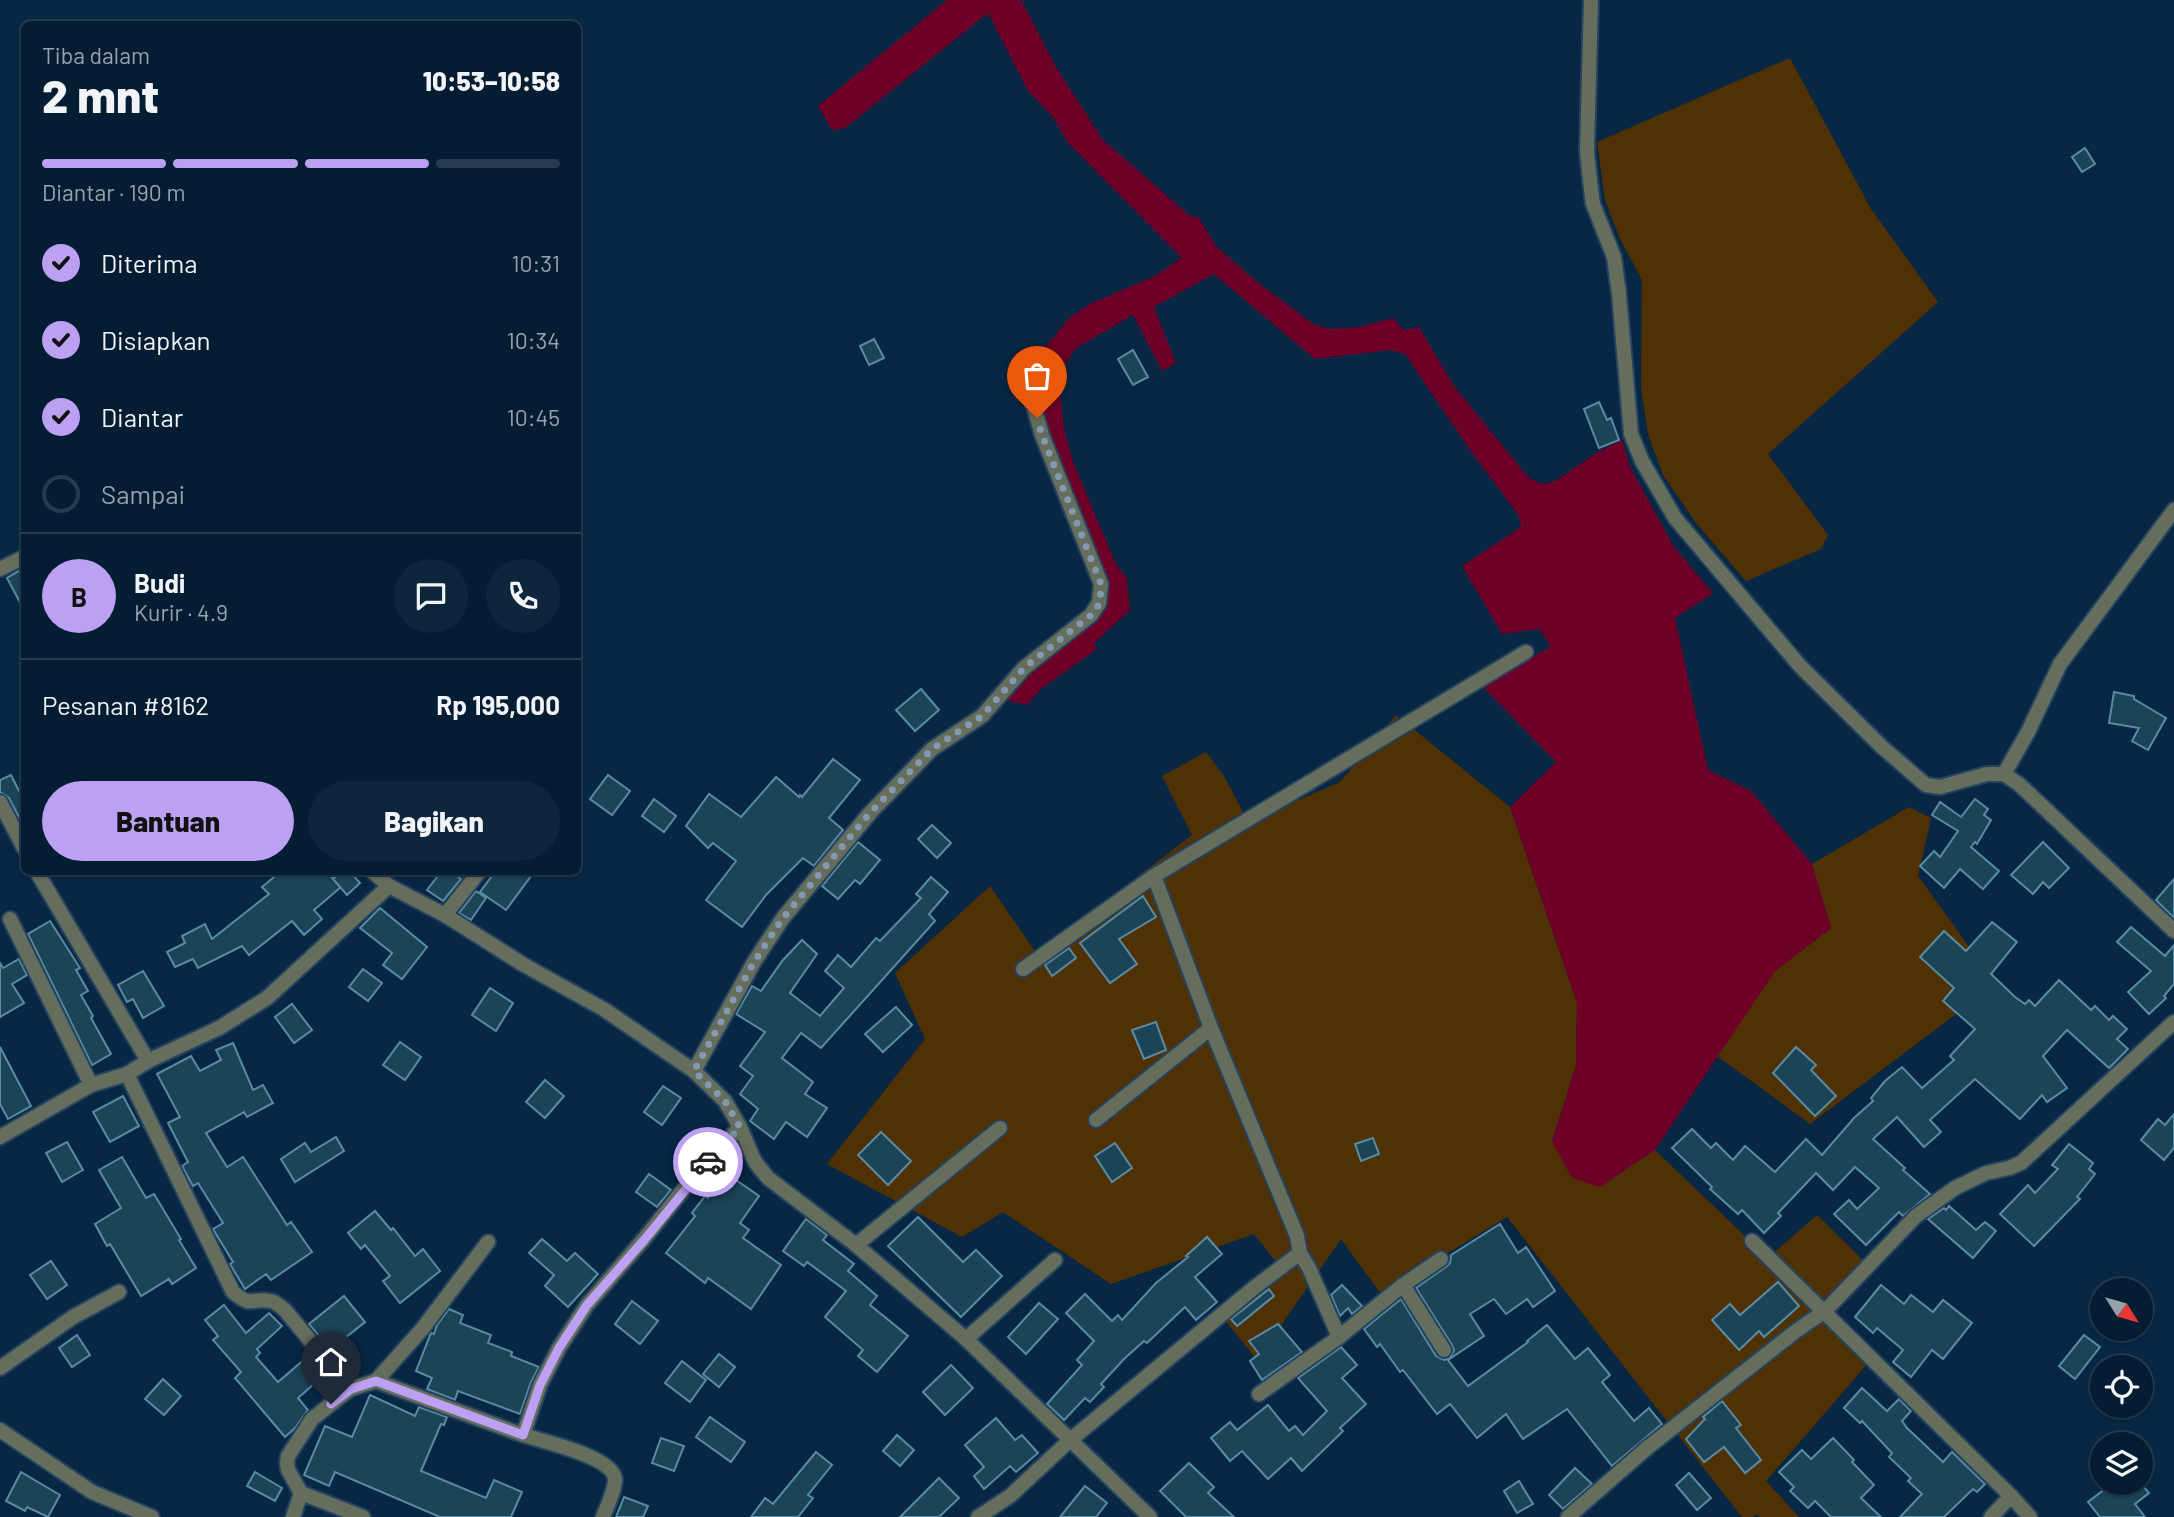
<!DOCTYPE html>
<html lang="id">
<head>
<meta charset="utf-8">
<style>
	body { margin:0; font-family:Barlow,sans-serif; background:#0e263b; color:#f1f3f6; height:100vh; display:flex; flex-direction:column; font-size:26px; white-space:nowrap }
	* { box-sizing:border-box; margin:0 }
	p { font-size:23px; color:#97a2ac }
	.icon { flex:none; width:38px; height:38px; fill:none; stroke:currentColor; stroke-width:2; stroke-linecap:round; stroke-linejoin:round }
	.map { position:relative; flex:1; overflow:hidden }
	.details { position:absolute; left:21px; top:21px; width:560px; height:854px; display:flex; flex-direction:column; background:#051d33; border-radius:10px; box-shadow:0 2px 5px #0004,0 0 0 2px #263b4e }
	.details>* { flex:none }
	.needle { width:46px; rotate:127deg }
	.fabs { position:absolute; left:2090px; top:1278px; display:grid; gap:14px }
	.fabs a { display:grid; place-items:center; width:63px; height:63px; border-radius:50%; background:#051d33; box-shadow:0 2px 5px #0004,0 0 0 2px #263b4e; font-size:35px }
	.pin { position:absolute; display:grid; place-items:center; width:60px; height:60px; color:#fff; margin:-72px -30px; border-radius:50% 50% 50% 0; rotate:-45deg; box-shadow:0 0 7px #0007 }
	.pin .icon { rotate:45deg }
	.courier { position:absolute; display:grid; place-items:center; width:70px; height:70px; margin:-35px; border:5px solid #bca0f2; border-radius:50%; background:#fff; color:#222; box-shadow:0 2px 9px #0007 }
	.summary em { font-style:normal; font-weight:800 }
	.summary div { display:flex; flex-direction:column-reverse }
	.summary { display:flex; align-items:center; justify-content:space-between; height:119px; padding:0 21px }
	h1 { font-size:46px; font-weight:800; line-height:52px }
	.bar { display:grid; grid-template-columns:repeat(4,1fr); gap:10px 7px; align-content:center; height:84px; padding:0 21px }
	.bar i { height:9px; border-radius:5px; background:#263b4e }
	.bar .selected { background:#bca0f2 }
	.bar p { grid-column:span 4 }
	.line { display:flex; align-items:center; gap:18px; padding:0 21px; border-top:2px solid #263b4e }
	.line div { flex:1 }
	.round { display:grid; place-items:center; flex:none; width:74px; height:74px; border-radius:37px; background:#0e263b }
	ol { padding:0 21px; list-style:none }
	li { display:flex; align-items:center; gap:21px; height:77px }
	li p { margin-inline-start:auto }
	li .icon { padding:7px; border-radius:50%; background:#bca0f2; color:#111; stroke-width:4 }
	li:last-child { color:#97a2ac }
	li i { width:38px; height:38px; border:4px solid #263b4e; border-radius:50% }
	.action { display:flex; gap:14px; margin-top:auto; padding:14px 21px }
	.action a { flex:1; height:80px; border-radius:42px; background:#bca0f2; color:#111; font-size:28px; font-weight:800; line-height:80px; text-align:center }
	.action a+a { background:#0e263b; color:#f1f3f6 }
	.map>svg:first-child { display:block }
</style>
</head>
<body>
<div class="map">
<svg width="2174" height="1517" viewBox="0 0 2174 1517">
	<rect width="100%" height="100%" fill="#072744"/>
	<g fill="#503103">
		<polygon points="1790,58 1871,209 1938,302 1768,454 1828,535 1821,549 1746,581 1696,523 1663,475 1648,434 1641,388 1642,280 1620,239 1605,200 1597,142"/>
		<polygon points="1396,715 1510,807 1577,1003 1576,1065 1552,1141 1600,1187 1655,1150 1768,1258 1817,1215 1870,1267 1827,1307 1875,1355 1766,1481 1799,1517 1760,1517 1757,1514 1753,1517 1742,1517 1507,1217 1381,1294 1341,1239 1257,1360 1221,1315 1277,1263 1254,1234 1111,1284 1003,1212 962,1237 827,1164 925,1039 895,973 990,886 1041,960 1081,928 1129,883 1192,835 1162,776 1206,752 1224,776 1245,816 1290,792 1294,802 1340,782"/>
		<polygon points="1909,807 1931,818 1918,876 1996,984 1810,1124 1717,1056 1775,971 1831,928 1812,864"/>
	</g>
	<polygon fill="#6e0027" points="947,0 1021,0 1056,67 1103,140 1190,216 1198,217 1216,246 1257,282 1313,324 1330,329 1360,327 1393,318 1403,330 1419,327 1454,386 1528,477 1541,484 1554,482 1598,452 1622,440 1630,467 1674,547 1713,593 1675,618 1708,770 1751,791 1812,864 1831,928 1775,971 1655,1150 1600,1187 1572,1178 1552,1142 1576,1065 1577,1003 1510,807 1556,762 1483,687 1551,646 1539,629 1502,634 1462,566 1521,527 1518,514 1472,453 1405,354 1390,350 1315,359 1214,274 1154,307 1176,363 1162,371 1133,315 1076,348 1062,369 1059,385 1064,429 1073,462 1116,564 1127,579 1130,610 1094,643 1097,649 1041,689 1027,705 1006,700 1014,684 1099,613 1107,603 1105,591 1033,399 1029,367 1070,317 1092,303 1153,277 1182,258 1069,144 1052,116 1028,91 988,13 845,128 832,130 818,106"/>
	<g fill="#1b4457" stroke="#598ca4" stroke-width="2">
		<polygon points="2085,148 2095,164 2082,172 2072,157"/>
		<polygon points="874,339 884,358 869,365 860,346"/>
		<polygon points="1133,350 1148,377 1133,385 1118,359"/>
		<polygon points="1599,402 1607,420 1611,418 1619,440 1599,448 1584,409"/>
		<polygon points="24,568 24,610 7,578"/>
		<polygon points="921,689 939,710 915,731 896,710"/>
		<polygon points="2114,692 2134,696 2134,699 2166,718 2148,750 2132,741 2139,728 2109,723"/>
		<polygon points="833,759 860,780 829,818 843,830 814,866 803,858 766,895 742,927 706,900 736,861 713,843 708,848 686,826 709,794 741,817 776,777 799,797 800,795 802,797"/>
		<polygon points="11,775 24,801 24,827 9,798 0,792 0,780"/>
		<polygon points="608,775 630,791 612,815 590,799"/>
		<polygon points="654,799 676,816 664,832 642,816"/>
		<polygon points="1975,799 1988,809 1984,815 1991,820 1977,844 1975,842 1971,847 1999,871 1983,889 1960,869 1944,888 1920,866 1934,851 1940,857 1958,831 1932,815 1940,802 1961,817"/>
		<polygon points="932,825 951,843 937,858 918,839"/>
		<polygon points="858,842 880,860 860,884 855,880 838,899 822,886"/>
		<polygon points="2043,842 2069,868 2049,888 2043,882 2033,894 2011,875"/>
		<polygon points="280,872 327,872 341,887 314,910 322,919 304,935 292,921 249,955 242,946 198,968 193,959 175,967 167,952 185,943 182,936 205,924 212,939 269,894 262,887"/>
		<polygon points="342,872 350,872 360,883 347,895 333,879"/>
		<polygon points="441,872 450,872 461,879 443,901 427,890"/>
		<polygon points="495,872 534,872 506,910 480,892"/>
		<polygon points="931,877 948,892 929,914 935,921 821,1048 801,1033 782,1058 813,1082 805,1094 827,1108 807,1137 786,1122 774,1139 750,1121 758,1109 740,1094 753,1076 740,1066 765,1032 736,1014 752,986 761,991 783,960 802,940 817,954 790,993 820,1016 844,988 825,971 838,955 851,967 876,938 880,941 921,898 916,894"/>
		<polygon points="2174,879 2174,918 2156,900"/>
		<polygon points="476,891 486,898 471,920 459,913"/>
		<polygon points="1143,896 1156,917 1119,939 1137,964 1110,983 1080,943"/>
		<polygon points="380,908 427,947 402,979 383,965 392,953 360,928"/>
		<polygon points="50,921 80,968 76,970 88,991 81,995 93,1016 91,1018 111,1054 92,1065 28,934"/>
		<polygon points="1992,922 2017,942 1991,974 2015,997 2025,1004 2029,1000 2035,1006 2059,980 2091,1010 2095,1006 2109,1020 2113,1016 2127,1029 2117,1039 2128,1049 2109,1068 2067,1030 2043,1056 2067,1088 2047,1102 2042,1095 2020,1119 1975,1079 1930,1120 1941,1132 1924,1147 1897,1117 1873,1139 1905,1168 1903,1170 1930,1194 1903,1216 1899,1212 1866,1245 1834,1214 1849,1200 1857,1209 1879,1188 1855,1167 1833,1190 1816,1173 1778,1213 1781,1216 1764,1233 1742,1210 1738,1214 1710,1189 1712,1187 1672,1148 1692,1129 1711,1148 1716,1143 1733,1160 1745,1146 1775,1172 1806,1139 1822,1155 1854,1118 1873,1101 1871,1098 1885,1081 1902,1067 1922,1088 1954,1060 1950,1056 1975,1029 1943,1001 1954,988 1920,957 1944,931 1966,951"/>
		<polygon points="2131,927 2165,956 2174,945 2174,984 2164,996 2166,998 2149,1014 2128,992 2151,971 2117,942"/>
		<polygon points="1069,948 1076,958 1052,976 1045,965"/>
		<polygon points="19,959 27,975 12,984 24,1003 0,1017 0,963 3,968"/>
		<polygon points="363,969 382,983 368,1001 349,987"/>
		<polygon points="143,971 164,1006 143,1018 133,999 127,1002 118,985"/>
		<polygon points="490,988 513,1003 496,1031 472,1015"/>
		<polygon points="292,1004 312,1030 294,1043 275,1017"/>
		<polygon points="896,1007 912,1025 883,1052 865,1034"/>
		<polygon points="1156,1022 1166,1050 1144,1059 1132,1030"/>
		<polygon points="400,1042 421,1057 405,1080 383,1065"/>
		<polygon points="233,1043 253,1090 263,1085 273,1103 247,1117 244,1112 206,1133 227,1167 243,1157 287,1225 291,1222 312,1252 271,1280 266,1274 245,1289 230,1264 233,1262 213,1229 223,1223 198,1183 193,1186 182,1166 188,1162 168,1123 180,1117 157,1074 191,1056 200,1071 221,1060 216,1050"/>
		<polygon points="0,1047 31,1106 8,1119 0,1104"/>
		<polygon points="1796,1047 1816,1065 1811,1070 1836,1096 1815,1116 1773,1073"/>
		<polygon points="545,1080 564,1096 545,1118 526,1102"/>
		<polygon points="663,1086 681,1098 662,1125 644,1112"/>
		<polygon points="123,1096 139,1126 110,1142 93,1112"/>
		<polygon points="2174,1114 2174,1148 2164,1160 2141,1140 2158,1119 2165,1125"/>
		<polygon points="881,1132 911,1161 888,1185 858,1155"/>
		<polygon points="336,1137 344,1151 295,1182 281,1159 305,1143 311,1152"/>
		<polygon points="1373,1138 1379,1154 1361,1161 1355,1144"/>
		<polygon points="67,1142 83,1170 62,1182 46,1153"/>
		<polygon points="1115,1143 1132,1168 1112,1182 1095,1156"/>
		<polygon points="2069,1144 2093,1163 2089,1169 2095,1174 2077,1197 2080,1199 2034,1246 2000,1214 2028,1185 2035,1193 2058,1169 2052,1165"/>
		<polygon points="122,1157 146,1198 154,1194 181,1239 179,1240 196,1268 172,1284 169,1279 141,1296 110,1244 107,1246 95,1224 121,1208 99,1170"/>
		<polygon points="726,1173 759,1196 740,1223 749,1230 743,1238 781,1265 751,1309 708,1278 705,1283 666,1253 695,1216 692,1213 705,1196 708,1198"/>
		<polygon points="649,1174 671,1190 657,1207 636,1192"/>
		<polygon points="1949,1206 1976,1230 1985,1222 1996,1231 1973,1258 1928,1219 1944,1208 1946,1210"/>
		<polygon points="375,1211 391,1230 393,1228 415,1256 423,1249 440,1271 400,1303 383,1281 390,1276 365,1245 361,1249 348,1233"/>
		<polygon points="918,1217 963,1262 976,1250 1002,1276 961,1317 888,1246"/>
		<polygon points="806,1219 827,1235 823,1240 854,1264 848,1271 877,1296 870,1305 908,1336 877,1372 858,1356 863,1350 825,1317 846,1291 807,1262 804,1266 783,1251"/>
		<polygon points="1500,1224 1518,1253 1526,1247 1555,1291 1533,1307 1527,1299 1506,1314 1494,1299 1470,1314 1484,1336 1448,1360 1468,1386 1528,1342 1527,1341 1547,1325 1575,1359 1588,1348 1610,1375 1602,1382 1634,1421 1649,1408 1662,1424 1612,1466 1567,1409 1523,1439 1506,1414 1477,1438 1450,1404 1437,1414 1403,1370 1400,1372 1380,1344 1377,1347 1364,1329 1401,1299 1436,1356 1444,1360 1450,1358 1454,1350 1452,1345 1416,1288 1447,1266 1450,1263 1451,1255"/>
		<polygon points="1207,1237 1222,1254 1195,1277 1217,1302 1196,1320 1185,1307 1147,1343 1144,1341 1124,1359 1101,1384 1104,1387 1090,1402 1085,1398 1064,1420 1047,1404 1082,1365 1077,1360 1094,1341 1066,1313 1085,1294 1112,1321 1118,1315 1122,1320 1156,1283 1188,1257 1186,1256"/>
		<polygon points="542,1239 567,1261 575,1253 598,1274 568,1307 545,1286 554,1275 529,1253"/>
		<polygon points="51,1261 67,1285 47,1299 30,1275"/>
		<polygon points="1778,1282 1799,1306 1764,1337 1759,1331 1739,1350 1712,1320 1730,1304 1740,1315"/>
		<polygon points="1342,1285 1362,1306 1352,1314 1348,1308 1340,1316 1331,1295"/>
		<polygon points="1881,1285 1904,1304 1911,1295 1933,1312 1943,1300 1972,1323 1943,1359 1932,1350 1911,1377 1893,1362 1903,1350 1877,1328 1873,1333 1855,1317"/>
		<polygon points="1269,1289 1274,1296 1237,1326 1231,1319"/>
		<polygon points="344,1296 365,1322 330,1350 309,1324"/>
		<polygon points="632,1301 658,1321 640,1344 615,1324"/>
		<polygon points="1039,1303 1058,1319 1026,1354 1008,1337"/>
		<polygon points="224,1305 246,1333 269,1313 282,1326 257,1349 260,1353 256,1357 278,1382 307,1357 323,1376 298,1398 308,1410 295,1428 285,1437 235,1378 241,1372 213,1340 218,1336 205,1320"/>
		<polygon points="449,1309 463,1315 460,1323 491,1335 488,1343 512,1352 511,1356 539,1367 531,1382 520,1414 458,1391 455,1400 427,1389 432,1378 416,1371 431,1333 434,1334 437,1325"/>
		<polygon points="1278,1324 1302,1352 1262,1380 1250,1361 1259,1354 1249,1341"/>
		<polygon points="77,1335 90,1355 72,1367 59,1348"/>
		<polygon points="2084,1335 2100,1347 2075,1379 2059,1366"/>
		<polygon points="1341,1347 1357,1365 1342,1378 1366,1404 1340,1428 1343,1431 1302,1471 1291,1458 1268,1479 1242,1451 1230,1461 1211,1438 1230,1422 1237,1430 1268,1405 1289,1431 1295,1426 1303,1435 1327,1411 1298,1378"/>
		<polygon points="719,1354 735,1367 719,1387 703,1374"/>
		<polygon points="682,1361 706,1380 690,1402 665,1383"/>
		<polygon points="951,1365 973,1388 945,1415 923,1392"/>
		<polygon points="163,1379 181,1396 164,1415 145,1399"/>
		<polygon points="1862,1388 1887,1411 1899,1399 1911,1411 1902,1421 1907,1428 1943,1462 1952,1452 1985,1484 1977,1492 1973,1489 1944,1517 1900,1517 1922,1494 1908,1481 1911,1478 1889,1457 1892,1453 1862,1421 1860,1423 1844,1408"/>
		<polygon points="370,1395 415,1416 419,1407 447,1417 444,1425 441,1424 421,1471 486,1498 494,1480 522,1492 511,1517 440,1517 335,1472 329,1486 304,1475 325,1426 352,1437"/>
		<polygon points="1722,1401 1741,1425 1736,1428 1761,1460 1745,1473 1724,1447 1704,1462 1686,1439 1705,1419 1703,1417"/>
		<polygon points="710,1417 745,1442 731,1462 696,1437"/>
		<polygon points="996,1418 1015,1440 1022,1435 1038,1453 1016,1472 1010,1466 984,1489 974,1476 984,1467 965,1445"/>
		<polygon points="897,1435 914,1450 900,1466 883,1451"/>
		<polygon points="661,1438 684,1446 674,1471 652,1463"/>
		<polygon points="1833,1438 1854,1460 1852,1462 1874,1485 1861,1498 1881,1517 1831,1517 1815,1501 1808,1508 1790,1491 1794,1487 1779,1472 1802,1450 1811,1459"/>
		<polygon points="816,1452 832,1465 808,1495 813,1498 798,1517 751,1517 765,1498 773,1504"/>
		<polygon points="1189,1463 1214,1487 1208,1493 1234,1517 1186,1517 1160,1491"/>
		<polygon points="1575,1468 1592,1484 1563,1509 1549,1495"/>
		<polygon points="21,1472 60,1495 48,1517 27,1507 25,1511 6,1501"/>
		<polygon points="255,1472 282,1488 275,1501 247,1486"/>
		<polygon points="1689,1473 1711,1498 1697,1510 1676,1485"/>
		<polygon points="939,1478 959,1498 939,1517 900,1517"/>
		<polygon points="1519,1481 1533,1504 1517,1513 1504,1491"/>
		<polygon points="2114,1482 2140,1482 2149,1493 2135,1504 2145,1517 2100,1517 2088,1502"/>
		<polygon points="1085,1486 1107,1503 1096,1517 1060,1517"/>
		<polygon points="624,1497 648,1506 643,1517 616,1517"/>
	</g>
	<g fill="none" stroke-linecap="round" stroke-linejoin="round">
		<defs>
			<g id="street">
				<polyline points="1591,0 1587,151 1590,181 1593,204 1614,257 1619,294 1631,434 1642,461 1675,518 1800,666 1882,747 1926,785 1940,787 1987,774 2004,774 2020,785 2174,931"/>
				<polyline points="0,569 24,557"/>
				<polyline points="2004,774 2028,732 2060,664 2174,510"/>
				<polyline points="0,802 24,848"/>
				<polyline points="37,872 148,1061"/>
				<polyline points="373,872 389,886 445,915 524,965 605,1010 694,1071 725,1101 740,1127 755,1162 768,1178 856,1245 966,1339 1150,1517"/>
				<polyline points="1154,876 1211,1028"/>
				<polyline points="445,915 479,872"/>
				<polyline points="10,919 91,1085"/>
				<polyline points="1023,969 1154,876 1526,652"/>
				<polyline points="694,1071 754,962 783,918 870,813 932,749 982,716 1024,668 1091,615 1099,603 1101,584 1042,435 1032,401"/>
				<path d="M127,1074L233,1292C253,1309 251,1297 270,1301C275,1301 281,1307 285,1310L350,1389"/>
				<polyline points="0,1137 91,1085 127,1074 148,1061 219,1028 267,998 389,886"/>
				<polyline points="1752,1241 2011,1496"/>
				<polyline points="856,1245 1000,1128"/>
				<polyline points="1403,1285 1444,1350"/>
				<polyline points="1339,1337 1403,1285 1441,1259"/>
				<polyline points="966,1339 1055,1260"/>
				<polyline points="0,1368 73,1317 119,1292"/>
				<polyline points="376,1381 423,1328 488,1242"/>
				<polyline points="1259,1394 1339,1337 1309,1268 1300,1253"/>
				<polyline points="0,1430 92,1492 152,1517"/>
				<path d="M523,1435C542,1441 615,1457 615,1480C615,1491 607,1506 603,1517"/>
				<polyline points="301,1493 363,1517"/>
				<polyline points="293,1517 301,1493 288,1470 287,1463 288,1456 312,1419 350,1389 376,1381 523,1435 540,1385 559,1348 587,1305 644,1239 699,1170 740,1127"/>
				<polyline points="978,1517 1010,1496 1069,1441 1255,1287 1300,1253 1297,1236 1211,1028 1096,1120"/>
				<polyline points="1568,1517 1647,1448 1796,1331 1825,1311 1916,1216 1955,1188 1986,1173 2009,1168 2021,1163 2174,1022"/>
				<polyline points="1991,1517 2011,1496 2030,1517"/>
			</g>
		</defs>
		<use href="#street" stroke="#25435f" stroke-width="18"/>
		<use href="#street" stroke="#656e5d" stroke-width="14"/>
	</g>
	<g fill="none" stroke-linecap="round" stroke-linejoin="round">
		<polyline stroke="#8299b0" stroke-width="7" stroke-dasharray="0 12.6" points="708,1162 740,1127 725,1101 694,1071 754,962 783,918 870,813 932,749 982,716 1024,668 1091,615 1100,603 1101,584 1042,435 1037,418"/>
		<polyline stroke="#bca0f2" stroke-width="9" points="331,1404 351,1389 376,1381 523,1435 540,1385 559,1348 587,1305 645,1239 708,1162"/>
	</g>
</svg>
<div class="fabs">
<a><svg class="needle" viewBox="-14 -14 28 28"><path d="M0-13l5 13h-10z" fill="#e53935"/><path d="M0 13l5-13h-10z" fill="#97a2ac"/></svg></a>
<a><svg class="icon" aria-label="locate" viewBox="0 0 24 24"><circle cx="12" cy="12" r="6"/><path d="M12 2v4M12 18v4M2 12h4M18 12h4"/></svg></a>
<a><svg class="icon" aria-label="layers" viewBox="0 0 24 24"><path d="M12 4l9 5-9 5-9-5zM3 14l9 5 9-5"/></svg></a>
</div>
<div class="pin" style="left:1037px;top:418px;background:#ea580c"><svg class="icon" aria-label="bag" viewBox="0 0 24 24"><path d="M5 8h14l-1 12H6zM9 8a3 3 0 0 1 6 0"/></svg></div>
<div class="pin" style="left:331px;top:1404px;background:#1f2937"><svg class="icon" aria-label="home" viewBox="0 0 24 24"><path d="M3 11l9-7 9 7M6 9v11h12V9"/></svg></div>
<div class="courier" style="left:708px;top:1162px"><svg class="icon" aria-label="car" viewBox="0 0 24 24"><path d="M5 17H2v-5l4-1 3-4h7l3 4 3 1v5h-3M9 17h6M6 11h13"/><circle cx="7" cy="17" r="2"/><circle cx="17" cy="17" r="2"/></svg></div>
<section class="details">
<div class="summary"><div><h1>2 mnt</h1><p>Tiba dalam</p></div><em>10:53–10:58</em></div>
<div class="bar"><i class="selected"></i><i class="selected"></i><i class="selected"></i><i></i><p>Diantar · 190 m</p></div>
<ol>
<li><svg class="icon" aria-label="check" viewBox="0 0 24 24"><path d="M5 12l5 5 9-10"/></svg>Diterima<p>10:31</p></li>
<li><svg class="icon" aria-label="check" viewBox="0 0 24 24"><path d="M5 12l5 5 9-10"/></svg>Disiapkan<p>10:34</p></li>
<li><svg class="icon" aria-label="check" viewBox="0 0 24 24"><path d="M5 12l5 5 9-10"/></svg>Diantar<p>10:45</p></li>
<li><i></i>Sampai</li>
</ol>
<div class="line" style="height:126px"><b class="round" style="background:#bca0f2;color:#111">B</b><div><b>Budi</b><p>Kurir · 4.9</p></div><a class="round"><svg class="icon" aria-label="chat" viewBox="0 0 24 24"><path d="M4 5h16v11H9l-5 4z"/></svg></a><a class="round"><svg class="icon" aria-label="phone" viewBox="0 0 24 24"><path d="M5 4h4l2 5-3 2q2 4 5 5l2-3 5 2v4C11 20 4 13 5 4z"/></svg></a></div>
<div class="line" style="height:91px"><div>Pesanan #8162</div><b>Rp 195,000</b></div>
<div class="action"><a>Bantuan</a><a>Bagikan</a></div>
</section>
</div>
</body>
</html>
